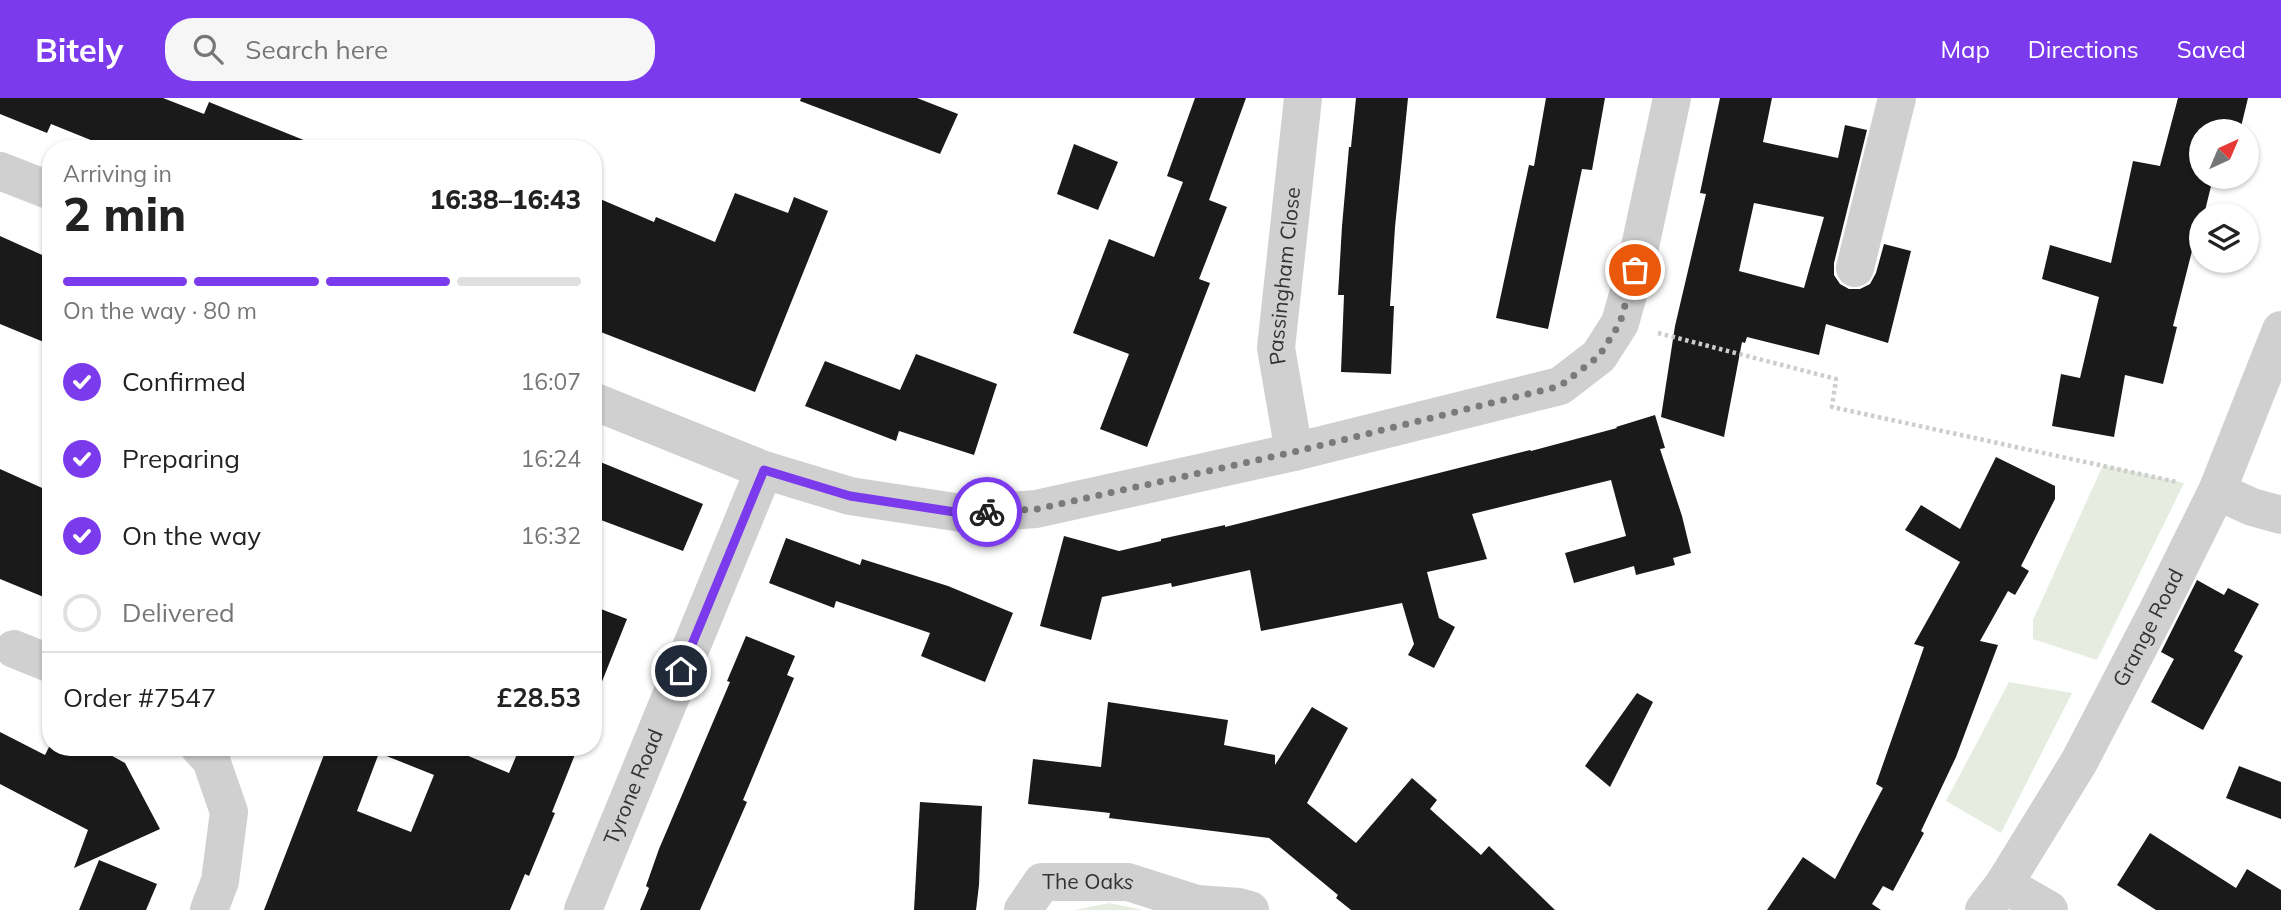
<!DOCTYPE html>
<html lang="en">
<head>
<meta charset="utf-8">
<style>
	body { margin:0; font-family:Mulish,sans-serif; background:#f6f6f6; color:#222; height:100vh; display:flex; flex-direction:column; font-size:26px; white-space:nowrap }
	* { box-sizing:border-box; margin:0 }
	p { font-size:23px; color:#767676 }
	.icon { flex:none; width:38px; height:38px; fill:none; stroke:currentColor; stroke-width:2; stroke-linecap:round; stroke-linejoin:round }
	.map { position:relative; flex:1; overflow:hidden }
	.side { position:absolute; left:42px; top:42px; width:560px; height:616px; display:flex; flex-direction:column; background:#fff; border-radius:28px; box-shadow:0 2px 5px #0004 }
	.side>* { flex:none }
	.needle { width:46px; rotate:44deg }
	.controls { position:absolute; left:2189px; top:21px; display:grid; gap:14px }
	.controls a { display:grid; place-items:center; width:70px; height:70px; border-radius:50%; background:#fff; box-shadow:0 2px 5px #0004; font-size:35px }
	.pin { position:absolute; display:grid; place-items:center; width:60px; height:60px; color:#fff; margin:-30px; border:4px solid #fff; border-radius:50%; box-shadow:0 2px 7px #0007 }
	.courier { position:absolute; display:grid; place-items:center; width:70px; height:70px; margin:-35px; border:5px solid #7c3aed; border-radius:50%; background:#fff; color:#222; box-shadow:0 2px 9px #0007 }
	.overview em { font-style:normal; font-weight:800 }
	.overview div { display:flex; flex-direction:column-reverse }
	.overview { display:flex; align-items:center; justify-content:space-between; height:119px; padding:0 21px }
	h1 { font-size:46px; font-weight:800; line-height:52px }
	.bar { display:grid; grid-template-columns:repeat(4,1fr); gap:10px 7px; align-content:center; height:84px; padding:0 21px }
	.bar i { height:9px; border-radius:5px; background:#e0e0e0 }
	.bar .current { background:#7c3aed }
	.bar p { grid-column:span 4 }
	.line { display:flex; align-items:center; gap:18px; padding:0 21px; border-top:2px solid #e0e0e0 }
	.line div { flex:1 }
	ol { padding:0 21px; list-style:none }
	li { display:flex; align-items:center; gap:21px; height:77px }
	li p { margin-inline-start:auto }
	li .icon { padding:7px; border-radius:50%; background:#7c3aed; color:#fff; stroke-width:4 }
	li:last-child { color:#767676 }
	li i { width:38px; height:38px; border:4px solid #e0e0e0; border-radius:50% }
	header { display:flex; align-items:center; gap:42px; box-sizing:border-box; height:98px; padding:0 35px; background:#7c3aed; color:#fff }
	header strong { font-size:33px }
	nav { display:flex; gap:38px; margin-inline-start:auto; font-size:24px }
	.search { width:490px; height:63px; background:#f6f6f6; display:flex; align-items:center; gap:18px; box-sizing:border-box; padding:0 24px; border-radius:28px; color:#767676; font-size:26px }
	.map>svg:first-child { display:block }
</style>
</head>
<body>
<header>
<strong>Bitely</strong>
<div class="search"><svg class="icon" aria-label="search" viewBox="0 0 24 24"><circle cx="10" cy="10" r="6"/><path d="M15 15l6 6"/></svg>Search here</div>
<nav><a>Map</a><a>Directions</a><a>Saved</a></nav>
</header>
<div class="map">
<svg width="2281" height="812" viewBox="0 0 2281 812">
	<rect width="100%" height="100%" fill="#fff"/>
	<g fill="#e6ecdf">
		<polygon points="2103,367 2184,385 2097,562 2033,541 2033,522"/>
		<polygon points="2009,584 2072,595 2001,735 1946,703"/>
		<polygon points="1109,805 1143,812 1075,812"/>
	</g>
	<g fill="#1a1a1a" fill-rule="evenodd">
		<polygon points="0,0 163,0 204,16 209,4 321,49 113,51 51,26 47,35 0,16"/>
		<polygon points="801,0 917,0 958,16 940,56 800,3"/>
		<polygon points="1195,0 1246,0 1209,102 1227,109 1199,181 1210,185 1147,349 1100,331 1129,256 1073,235 1109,141 1154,159 1183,84 1167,78"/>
		<polygon points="1356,0 1408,0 1395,129 1390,208 1394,208 1391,276 1341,274 1344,197 1338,197 1342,128 1349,49 1351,49"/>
		<polygon points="1546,0 1605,0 1592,72 1582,71 1548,231 1496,220 1529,67 1534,68"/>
		<path d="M1720,0H1772L1763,44L1838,60L1845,27L1867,32L1834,165V177L1840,186L1849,191H1860L1870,186L1876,175L1884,146L1911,153L1888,245L1826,226L1819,257L1747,239L1745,245L1742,244L1724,339L1661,319L1675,228L1706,96L1700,95ZM1754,105L1824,119L1804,190L1739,173Z"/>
		<polygon points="2178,0 2248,0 2240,33 2202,33 2202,79 2225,79 2222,87 2212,84 2204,117 2202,117 2197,150 2193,149 2173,228 2177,229 2163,286 2125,277 2114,339 2052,328 2061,276 2080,280 2099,199 2042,181 2050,147 2111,165 2133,63 2160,68"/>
		<polygon points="1074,46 1118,64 1098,112 1057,96"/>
		<polygon points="735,95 788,115 794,99 828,113 755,294 593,231 593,98 654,124 656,119 715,144"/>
		<polygon points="0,138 51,161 51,247 0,226"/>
		<polygon points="916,256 997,286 974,357 899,333 896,343 805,308 825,263 900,292"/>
		<polygon points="1655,317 1665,350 1660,351 1682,418 1691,455 1673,460 1675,467 1636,477 1634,468 1574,485 1565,455 1626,438 1611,382 1472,416 1487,461 1427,474 1439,520 1455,529 1434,570 1408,557 1414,546 1402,505 1261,533 1250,472 1172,489 1171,485 1102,499 1091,542 1040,528 1064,438 1119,453 1161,443 1161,441 1225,427 1225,429 1530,352 1531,353 1617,330 1616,329"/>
		<polygon points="1996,359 2055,388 2055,401 2021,468 2029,473 2015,497 2008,493 1980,543 1998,547 1956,659 1921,733 1924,735 1893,793 1883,788 1872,806 1881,812 1767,812 1803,759 1835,781 1883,690 1876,686 1924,549 1914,546 1960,464 1905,432 1921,407 1960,431"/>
		<polygon points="593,361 703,406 683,453 593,419"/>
		<polygon points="0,371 51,394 51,502 0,481"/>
		<polygon points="786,440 860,467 862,461 948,488 1013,515 985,584 921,558 930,535 836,503 834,510 769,485"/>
		<polygon points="2197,482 2224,497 2228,490 2259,506 2234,553 2243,558 2203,632 2151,604 2174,561 2161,554"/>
		<polygon points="593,508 627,521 595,601 593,601"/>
		<polygon points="746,538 795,558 787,577 794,580 743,702 747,704 700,812 640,812 649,790 646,788 659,751 730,584 727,583"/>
		<polygon points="1637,595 1653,604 1610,689 1585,668"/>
		<polygon points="1108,604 1228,622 1224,647 1275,657 1275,667 1312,609 1348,630 1307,705 1356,745 1412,680 1437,702 1430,711 1481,757 1489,748 1555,812 1351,812 1336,800 1338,797 1269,740 1109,720 1110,715 1028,706 1033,661 1101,669"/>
		<polygon points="0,634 45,657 49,649 96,649 125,665 160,731 74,770 88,732 0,686"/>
		<path d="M327,649H447L509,675L520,649H578L552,714L555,715L529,778L525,776L510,812H264ZM379,655L434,677L411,734L357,713Z"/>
		<polygon points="2239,668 2281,684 2281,721 2226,700"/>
		<polygon points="920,704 982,708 979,787 976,812 914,812"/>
		<polygon points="2150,735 2236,790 2247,771 2281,792 2281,812 2156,812 2117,787"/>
		<polygon points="99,762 157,786 146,812 79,812"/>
	</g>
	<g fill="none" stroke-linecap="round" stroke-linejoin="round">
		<polyline stroke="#cdcdcd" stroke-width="4.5" stroke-dasharray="3.5 3.5" stroke-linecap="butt" points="1658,235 1836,281 1832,309 2177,384"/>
		<g stroke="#d0d0d0" stroke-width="38">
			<polyline points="0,73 51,93"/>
			<polyline points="1855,170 1897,0"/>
			<polyline points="593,303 764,372 850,398 968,416 1036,411 1294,354 1560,288 1599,258 1620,225 1635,172 1672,0"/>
			<path id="s1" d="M1294,354L1276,250L1303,0"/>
			<polyline points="2217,393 2252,409 2281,417"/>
			<polyline points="14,551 51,566"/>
			<polyline points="199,649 211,662 229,714 220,783 209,812"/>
			<polyline points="2004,786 2049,812"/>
			<path id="s2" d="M583,812L764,372"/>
			<path id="s3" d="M1023,812L1042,784H1128L1197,806L1239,809L1250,812"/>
			<path id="s4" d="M1984,812L2004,786L2079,664L2158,512L2217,393L2281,232"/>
		</g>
	</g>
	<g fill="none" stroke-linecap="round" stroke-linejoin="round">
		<polyline stroke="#7a7a7a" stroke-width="7" stroke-dasharray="0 12.6" points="987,414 1037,411 1294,354 1560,288 1599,258 1620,225 1635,172"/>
		<polyline stroke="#7c3aed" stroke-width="9" points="681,573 764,372 850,398 968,416 987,414"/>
	</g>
	<g text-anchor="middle" stroke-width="7" stroke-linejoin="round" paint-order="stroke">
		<g font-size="21" fill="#333" stroke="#fff">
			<text dy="7" stroke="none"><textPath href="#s1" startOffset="178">Passingham Close</textPath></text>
			<text dy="7" stroke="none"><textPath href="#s4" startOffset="327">Grange Road</textPath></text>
			<text dy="7" stroke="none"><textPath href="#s2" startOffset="133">Tyrone Road</textPath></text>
			<text dy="7" stroke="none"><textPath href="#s3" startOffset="80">The Oaks</textPath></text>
		</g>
	</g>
</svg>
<div class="controls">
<a><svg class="needle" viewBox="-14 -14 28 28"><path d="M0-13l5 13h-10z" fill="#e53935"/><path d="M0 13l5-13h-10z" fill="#767676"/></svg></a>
<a><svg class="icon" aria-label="layers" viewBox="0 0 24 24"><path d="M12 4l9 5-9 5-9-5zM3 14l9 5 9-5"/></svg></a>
</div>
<div class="pin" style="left:1635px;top:172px;background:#ea580c"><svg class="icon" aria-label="bag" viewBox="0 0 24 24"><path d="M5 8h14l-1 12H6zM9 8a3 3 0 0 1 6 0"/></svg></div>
<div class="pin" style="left:681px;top:573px;background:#1f2937"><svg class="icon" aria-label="home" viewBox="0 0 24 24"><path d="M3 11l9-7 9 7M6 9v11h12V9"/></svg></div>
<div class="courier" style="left:987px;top:414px"><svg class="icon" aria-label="bike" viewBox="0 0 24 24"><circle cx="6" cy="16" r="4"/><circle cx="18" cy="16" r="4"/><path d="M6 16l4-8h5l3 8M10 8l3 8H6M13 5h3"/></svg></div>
<section class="side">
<div class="overview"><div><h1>2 min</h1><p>Arriving in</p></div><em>16:38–16:43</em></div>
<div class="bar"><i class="current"></i><i class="current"></i><i class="current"></i><i></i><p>On the way · 80 m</p></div>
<ol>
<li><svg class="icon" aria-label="check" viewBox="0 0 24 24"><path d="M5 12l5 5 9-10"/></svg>Confirmed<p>16:07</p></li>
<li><svg class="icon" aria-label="check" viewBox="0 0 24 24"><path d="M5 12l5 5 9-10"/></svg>Preparing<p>16:24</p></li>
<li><svg class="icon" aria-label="check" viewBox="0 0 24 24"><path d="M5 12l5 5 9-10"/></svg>On the way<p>16:32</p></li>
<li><i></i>Delivered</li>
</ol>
<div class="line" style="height:91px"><div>Order #7547</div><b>£28.53</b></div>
</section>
</div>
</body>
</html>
